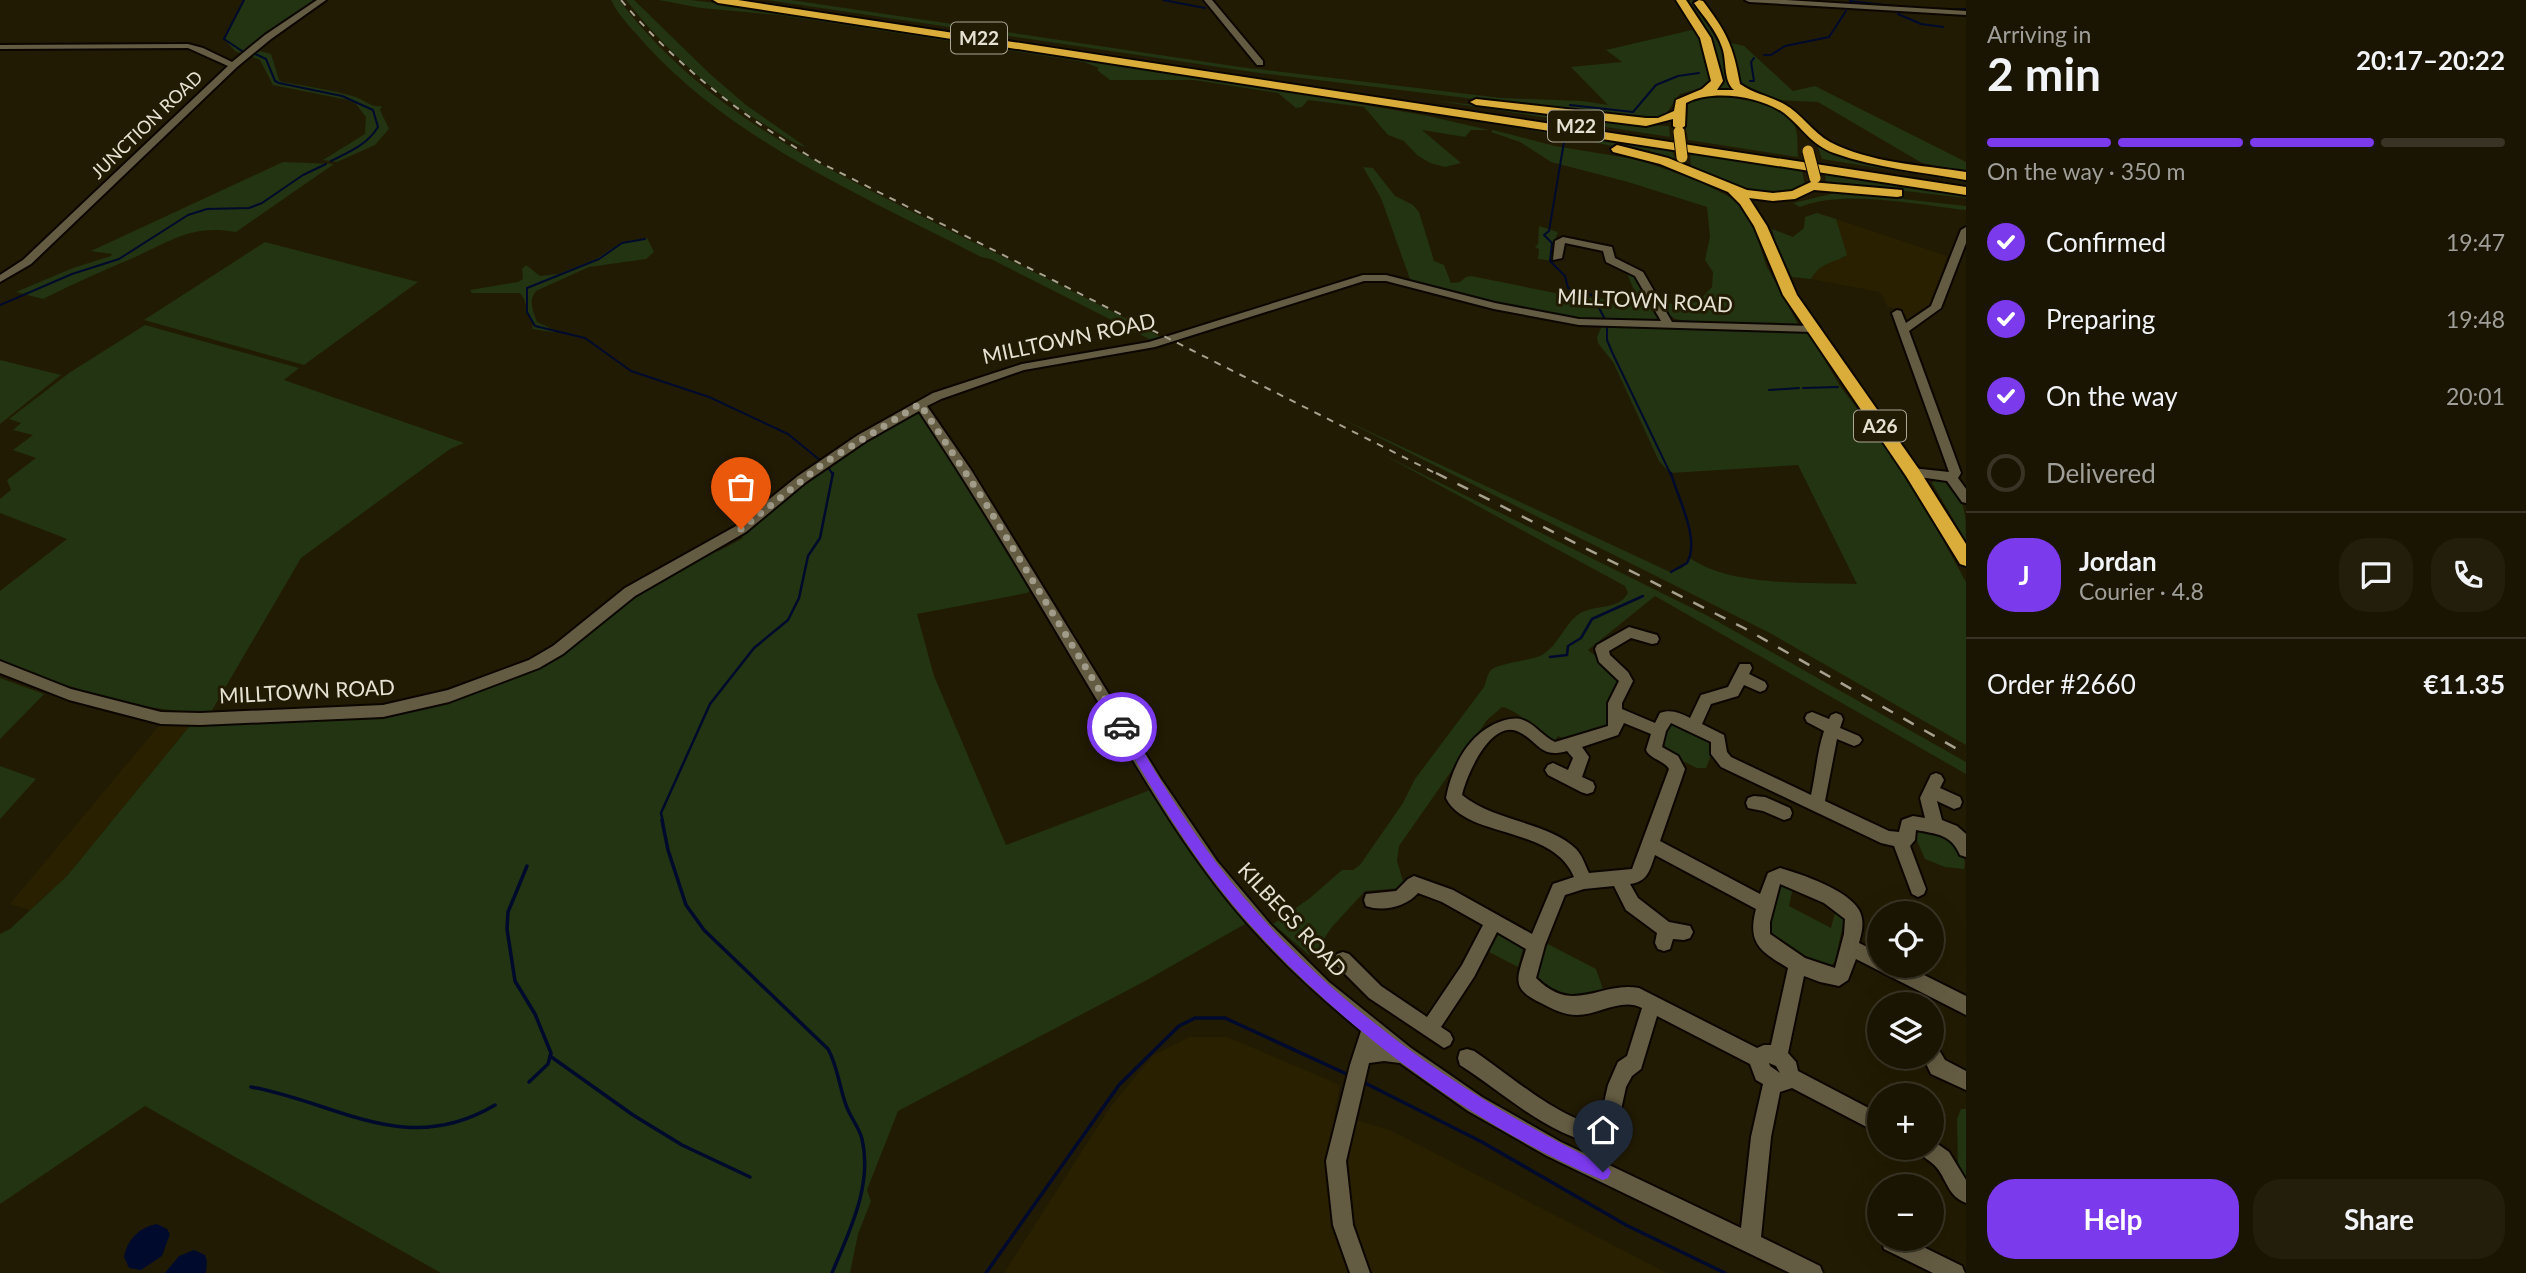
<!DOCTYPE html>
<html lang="en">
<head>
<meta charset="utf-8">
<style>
	body { margin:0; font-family:Lato,sans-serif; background:#231d0c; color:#f1f3f6; height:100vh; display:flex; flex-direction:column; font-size:26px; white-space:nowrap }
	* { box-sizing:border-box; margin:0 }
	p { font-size:23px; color:#9f9e99 }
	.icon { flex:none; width:38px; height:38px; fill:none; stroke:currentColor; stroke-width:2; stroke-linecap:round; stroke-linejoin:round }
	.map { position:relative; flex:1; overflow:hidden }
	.side { display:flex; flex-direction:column; background:#1a1402; width:560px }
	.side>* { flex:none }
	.controls { position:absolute; left:1867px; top:901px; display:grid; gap:14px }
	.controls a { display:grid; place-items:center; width:77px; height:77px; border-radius:50%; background:#1a1402; box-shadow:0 7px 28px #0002,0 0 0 2px #383324; font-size:35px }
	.pin { position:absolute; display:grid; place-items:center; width:60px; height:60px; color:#fff; margin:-72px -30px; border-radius:50% 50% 50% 0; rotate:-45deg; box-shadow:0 0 7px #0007 }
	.pin .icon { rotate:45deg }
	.courier { position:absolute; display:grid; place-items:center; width:70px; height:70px; margin:-35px; border:5px solid #7c3aed; border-radius:50%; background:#fff; color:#222; box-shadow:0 2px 9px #0007 }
	.summary em { font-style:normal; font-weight:700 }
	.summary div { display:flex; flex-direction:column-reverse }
	.summary { display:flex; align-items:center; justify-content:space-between; height:119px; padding:0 21px }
	h1 { font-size:46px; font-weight:700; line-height:52px }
	.bar { display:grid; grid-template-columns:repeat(4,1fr); gap:10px 7px; align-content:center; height:84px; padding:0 21px }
	.bar i { height:9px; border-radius:5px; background:#383324 }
	.bar .selected { background:#7c3aed }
	.bar p { grid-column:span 4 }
	.line { display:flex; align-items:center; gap:18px; padding:0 21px; border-top:2px solid #383324 }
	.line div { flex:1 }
	.round { display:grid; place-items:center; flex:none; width:74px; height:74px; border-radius:28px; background:#231d0c }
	ol { padding:0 21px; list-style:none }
	li { display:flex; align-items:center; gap:21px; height:77px }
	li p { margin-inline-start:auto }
	li .icon { padding:7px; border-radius:50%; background:#7c3aed; color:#fff; stroke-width:4 }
	li:last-child { color:#9f9e99 }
	li i { width:38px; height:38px; border:4px solid #383324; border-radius:50% }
	.cta { display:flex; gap:14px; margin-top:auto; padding:14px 21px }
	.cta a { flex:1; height:80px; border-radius:28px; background:#7c3aed; color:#fff; font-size:28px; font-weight:700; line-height:80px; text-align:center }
	.cta a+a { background:#231d0c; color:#f1f3f6 }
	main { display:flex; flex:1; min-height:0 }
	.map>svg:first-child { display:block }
</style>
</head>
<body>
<main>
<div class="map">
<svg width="1966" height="1273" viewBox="0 0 1966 1273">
	<rect width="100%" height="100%" fill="#221b03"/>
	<g fill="#292000">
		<polygon points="1836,219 1947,256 1933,305 1906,323 1900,309 1888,307 1880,292 1811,279 1816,270 1824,264 1846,257"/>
		<polygon points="163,721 193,722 67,876 30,910 10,904"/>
		<polygon points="1190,1037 1227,1037 1340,1085 1335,1114 1390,1130 1667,1273 1004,1273 1109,1109 1153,1055"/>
	</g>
	<g fill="#223411">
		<polygon points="244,0 320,0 242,54 235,51 224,39"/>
		<path d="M611,0H619C701,106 804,158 921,216C1002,257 1083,295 1163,338L1153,341L991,259L981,257C866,197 737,144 647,46C635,32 619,17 611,0Z"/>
		<path d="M626,0H634L709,73L746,105L806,147C794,144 783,136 772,129C716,96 666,51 626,0Z"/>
		<polygon points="659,0 691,0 749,7 1247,84 1428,116 1489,130 1471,130 1465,137 1422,130 1461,163 1445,167 1430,163 1417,155 1404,141 1388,135 1364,107 1308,100 1302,107 1296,108 1278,93 1194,80 1110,80 1097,70 1099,68 1084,62 779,15 701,8"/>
		<path d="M767,0H791L1240,67L1501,98L1582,101L1608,105L1571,67L1622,62L1606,50L1692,30L1698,33L1712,80L1704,87L1680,94C1664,115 1668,119 1639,119L1259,73Z"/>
		<path d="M1692,0L1713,28L1738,93L1716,90C1732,72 1703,17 1689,1Z"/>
		<polygon points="1731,43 1744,46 1793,91 1815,86 1966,162 1966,172 1922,163 1818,102 1774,100 1743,87"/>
		<path d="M256,50L271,54L279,80L282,82C307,86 332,90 356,97C366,101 372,108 382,106L380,110L389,129L375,145L337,162L323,160L365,134L366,117L356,104L348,100L273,85L260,60L250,56Z"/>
		<path d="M1719,97C1742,98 1778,103 1793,123C1799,131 1797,147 1798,157L1688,140L1682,106L1696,99Z"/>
		<polygon points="1432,100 1635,124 1669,126 1670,137"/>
		<polygon points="1435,112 1672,149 1675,161 1655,154"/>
		<path d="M1493,130L1555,146L1640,160L1698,181L1732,198L1750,215L1766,265L1798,324C1790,327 1686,322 1676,319C1669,316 1665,311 1661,304L1698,302L1712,287L1713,272L1705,260L1710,237L1707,207L1628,182L1551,162L1520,142L1491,132Z"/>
		<polygon points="1817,144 1836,152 1966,177 1966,182 1822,159"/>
		<path d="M1690,153L1802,170L1805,186C1768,205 1730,184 1695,171L1691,167Z"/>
		<path d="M283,162L334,164L236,232C192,224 171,241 133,258C102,271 73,284 43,299L16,292L73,268L111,256L112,254L91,251Z"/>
		<polygon points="1363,167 1373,168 1395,196 1413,205 1419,212 1434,261 1444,265 1451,283 1460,282 1466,277 1471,276 1565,295 1631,302 1638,300 1627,273 1634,272 1665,323 1580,320 1508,308 1414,282 1410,279 1381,198"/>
		<polygon points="1825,173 1966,194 1966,198 1826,182"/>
		<path d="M1839,192L1966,206V210C1920,205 1842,189 1800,207L1793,203Z"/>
		<path d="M1817,213L1836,219L1847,255C1831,265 1822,261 1811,279L1792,277L1777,248L1772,229L1793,237L1804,228L1805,217Z"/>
		<polygon points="1539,226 1558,232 1555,240 1555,261 1538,259 1539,249 1535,247 1538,244"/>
		<path d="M647,238L654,252L646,259L589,267L536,291C528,300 533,312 537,322L554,330L553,332L532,329L533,324C525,313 528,302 520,293H472L470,290L518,282L523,279L522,269L526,265L540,276L558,274L596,259L622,242Z"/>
		<polygon points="265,242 418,282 304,365 144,320"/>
		<path d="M145,325L299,368L284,380L464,443L450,449L301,558L211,712C138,713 68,687 0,661V591L67,539L0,513V499L11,490L7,480L36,458L13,450L33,435L13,430L21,423L9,419L69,373Z"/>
		<path d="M1602,326L1808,332L1840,386L1881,440L1929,515L1966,582V745L1768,632L1336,416L1670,572L1682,568L1690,558C1731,587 1807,582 1857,584L1798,465L1670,473L1659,461L1613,362L1598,343L1597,337Z"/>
		<polygon points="0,360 61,375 0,424"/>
		<path d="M916,412L924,414L1032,589L1027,593L917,614L934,676L1006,845L1153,789L1245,924L1147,980L898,1111L867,1190L871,1201L858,1234L850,1273H441L145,1106L0,1204V934L10,929L67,876L193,722L396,714L525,671L632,593L708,552L719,551L743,538L740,535C772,515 796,487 827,467L832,468L828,465Z"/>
		<path d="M1382,454L1708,616L1966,762V774L1655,596L1588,650L1614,671L1619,680L1610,698L1611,722L1608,727L1562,738L1558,736L1554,742C1541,733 1516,709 1502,707L1487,720L1399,846L1397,861L1403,881L1400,888L1365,891L1331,928L1317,950L1309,955L1273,924L1310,898L1342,870H1353L1360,865L1403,803L1415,779L1484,687C1486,683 1487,675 1490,671C1497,663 1530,661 1542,655C1559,645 1565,623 1579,614C1594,604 1618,611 1628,593L1625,586Z"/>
		<path d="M1935,480L1951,483C1966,506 1966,515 1966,541L1935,488L1932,483Z"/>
		<polygon points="0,678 44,694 0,739"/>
		<polygon points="1675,724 1705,736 1715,745 1706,768 1697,768 1665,753 1663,744 1669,726"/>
		<polygon points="0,766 36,779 0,819"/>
		<path d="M1920,829C1938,832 1955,833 1962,853C1964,859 1966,862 1964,869L1945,867L1925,859L1915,836Z"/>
		<path d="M1781,881L1793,887L1789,906L1831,928L1836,909L1845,915L1835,961L1831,966C1815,966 1775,944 1768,929Z"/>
		<polygon points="1498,935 1514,941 1523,949 1518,967 1489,952"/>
		<polygon points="1546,943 1596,969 1605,995 1577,1000 1540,987 1533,973"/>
		<polygon points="1961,1109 1966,1109 1966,1184 1958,1172 1957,1119"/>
	</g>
	<g fill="#000a2d">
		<path d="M157,1224L167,1229L170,1234L162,1256L141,1270L129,1268L124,1257C127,1240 139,1227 157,1224Z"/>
		<polygon points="194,1250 205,1255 207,1261 206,1273 165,1273 179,1256"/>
	</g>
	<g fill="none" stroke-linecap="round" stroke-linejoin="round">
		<g stroke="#000a2d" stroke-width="2">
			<polyline points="244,0 224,39 245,53"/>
			<polyline points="1163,0 1205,8"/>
			<polyline points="1850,1 1903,7"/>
			<polyline points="1944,10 1966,9"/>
			<polyline points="1898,14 1921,24 1943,27"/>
			<path d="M253,53L266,59L275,81L279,83L342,96L373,110L378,127C367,145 349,152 331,161"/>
			<polyline points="1764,55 1771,55 1785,46 1829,37 1846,11"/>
			<polyline points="1750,81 1754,81 1751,62 1754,58"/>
			<polyline points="1570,105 1633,112 1656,85 1678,76 1699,73"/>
			<polyline points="1564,142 1549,231 1544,235 1552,243 1550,261 1565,276 1568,288 1592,295 1607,323 1607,340 1612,352 1671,475"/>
			<polyline points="645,239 622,243 599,259 527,288 527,312 535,326 585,338 631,371 709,397 788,434 821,461"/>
			<polyline points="0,305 72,274 119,259 188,215 207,209 249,208 262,203 303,175 326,164"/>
			<polyline points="1803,388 1838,387"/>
			<polyline points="1769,390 1799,388"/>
			<polyline points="828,467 833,475"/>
		</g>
		<g stroke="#000a2d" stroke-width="2.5">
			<path d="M1671,473C1677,497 1701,539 1687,563L1671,572"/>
			<polyline points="1550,657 1567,655 1568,646 1581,638 1592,619 1643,596"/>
			<polyline points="663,822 661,813 710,704 754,648 788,620 799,598 808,556 820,538 833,473"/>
		</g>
		<g stroke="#000a2d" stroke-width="3.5">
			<path d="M662,820L668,850L686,905L704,930L828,1049C838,1067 839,1086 846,1105C850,1117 859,1127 862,1139C873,1185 849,1232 832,1273"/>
			<polyline points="527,866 508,912 507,929 515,981 535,1014 551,1053 548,1064 529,1082"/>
			<polyline points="550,1056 633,1115 682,1145 750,1177"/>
			<polyline points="1363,1082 1482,1142 1626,1225 1725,1273"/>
			<path d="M251,1087C339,1103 406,1158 495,1105"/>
			<polyline points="986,1273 1119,1085 1179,1026 1195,1018 1225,1018 1351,1076"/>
		</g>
		<defs>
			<g id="minor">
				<polygon points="317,0 326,0 271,39 237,67 31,264 0,282 0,275 23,260 228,66 188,48 0,49 0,45 188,44 203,48 232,62 265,35"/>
				<polygon points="1204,0 1212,0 1263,61 1263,65 1257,65"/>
				<polygon points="1745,0 1786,0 1966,11 1966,15 1749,2"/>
				<polygon points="1966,227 1966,243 1941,308 1909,331 1961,473 1958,478 1966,489 1966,503 1962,502 1947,481 1912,476 1906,472 1912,468 1949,472 1892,313 1897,310 1901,311 1906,323 1931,306 1961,230"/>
				<path d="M1563,237L1612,247L1615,258L1643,272L1672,322L1813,326L1818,329L1813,332L1579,325L1494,309L1386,281H1364L1155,347L1024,370L941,399L927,406L971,470L1161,779L1217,861L1271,925L1329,982L1411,1048L1482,1097L1561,1142L1741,1228L1751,1137L1763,1084L1756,1080L1750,1064L1657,1016L1641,1069L1632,1076L1626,1087L1615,1137L1604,1145C1550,1138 1504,1093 1460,1065L1458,1058L1460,1051L1467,1049L1474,1051C1508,1074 1560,1120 1599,1125L1608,1085L1618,1062L1627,1056L1642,1008C1622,997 1598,1015 1577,1015C1563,1015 1553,1009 1541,1003C1509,988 1518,977 1526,949L1497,932L1474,977L1441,1027L1450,1033L1453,1039L1450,1045L1444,1048L1369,998L1337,966L1334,960L1337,954L1343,952L1349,954L1381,986L1427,1017L1462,965L1483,925L1442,902L1418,893C1406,907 1383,912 1366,906L1364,900L1366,894L1396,891L1408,879L1414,876L1453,890L1532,934L1553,884L1574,877C1553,825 1466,839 1446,798C1452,766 1469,732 1502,721C1508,719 1517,717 1523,720C1535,724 1543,737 1555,742L1608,726V703L1619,681L1599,662L1595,649L1597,645L1629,627L1657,635L1659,639L1657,643L1652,644L1631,638L1609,651L1610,655L1628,672L1633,681L1622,703V709L1655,723L1660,713C1671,709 1680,713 1690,718L1701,695L1728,687L1740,664H1750L1752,668L1749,674L1765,682L1767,686L1765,690L1760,692L1744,685L1738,696L1711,704L1702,724L1724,735L1727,752L1731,757L1811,795C1816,773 1817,752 1824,731L1807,722L1805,718L1807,714L1812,712L1829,719L1831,715L1836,713L1841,715L1843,719L1840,728L1859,736L1862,740L1859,744L1854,746L1837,739L1825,801L1889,831L1899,832L1902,820L1913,816L1925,818L1920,798L1931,775L1936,773L1941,775L1944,780L1940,788L1960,797L1962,802L1960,807L1954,809L1937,801L1942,820L1957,826L1966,834V857L1960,855C1951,834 1937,834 1916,830L1915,840L1910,846L1926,889L1924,894L1918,897L1912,894L1894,846L1881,843L1721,767L1711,754V742L1671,723L1666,731L1662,747L1678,756L1685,769L1660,841L1760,894L1768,873L1780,868C1801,874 1848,890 1859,910C1865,921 1862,932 1859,943L1880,953V966H1906L1966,996V1015L1856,959L1848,980L1839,986L1820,982L1804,976L1788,1053L1796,1062L1798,1071L1880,1114V1134L1792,1088L1780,1092L1771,1137L1761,1237L1820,1266L1823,1273H1790L1547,1156L1468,1111L1400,1063L1384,1061L1369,1063L1346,1161L1353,1225L1370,1273H1350L1333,1225L1326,1161L1350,1065L1361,1031C1326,1002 1291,971 1260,937C1197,870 1150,789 1103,710C1043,610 984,508 919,411L866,441L806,482L746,532L635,596L563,654L539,668L449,702L383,717L200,725L161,724L69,700L0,673V661L71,689L161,712L200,713L383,705L448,690L529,660L553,646L625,588L736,526L798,476L858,435L933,393L1022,364L1149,342L1363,275H1386L1495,303L1579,319L1661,321L1635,276L1606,262L1603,251L1565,243L1562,258L1553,260L1555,241ZM1624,723L1651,734L1646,750C1651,760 1664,760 1669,769L1632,869L1589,873C1585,865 1582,855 1576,849C1549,822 1495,822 1462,795C1466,776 1491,718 1519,732C1539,742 1540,759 1567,751L1573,758L1568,770L1553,763L1548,765L1545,770L1548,775L1581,792L1587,794L1593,792L1595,787L1593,782L1582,777L1589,757L1582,747L1618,735ZM1655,855L1756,909C1747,943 1760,951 1788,968L1771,1045H1764L1757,1048L1639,988C1599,981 1574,1016 1536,978L1545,945L1565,895L1584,889L1614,886L1626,910L1657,933L1655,943L1658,949L1664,951L1670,949L1673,939L1684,940L1690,938L1693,932L1690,926L1669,922L1638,898L1630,884C1648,882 1650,869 1655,855ZM1780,884L1824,903L1845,919L1844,934L1835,968L1805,958L1770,934V922ZM1769,1063L1776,1066L1780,1073L1770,1066Z"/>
				<polygon points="1754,796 1765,797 1790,808 1792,813 1790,818 1784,820 1763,811 1748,808 1746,803 1748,798"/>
				<polygon points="1932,1048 1939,1050 1945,1060 1966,1071 1966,1090 1931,1074 1923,1057 1932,1057"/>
				<path d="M1932,1140L1949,1152L1966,1180V1203C1948,1196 1948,1182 1937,1168C1931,1160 1921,1158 1917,1148H1932Z"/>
				<polygon points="1882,1239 1907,1239 1962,1266 1965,1273 1933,1273 1884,1249"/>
			</g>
			<g id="highway">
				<polygon points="713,0 738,0 1966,187 1966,195 718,3"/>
				<path d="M1676,0H1686L1711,38L1723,81L1717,90H1734C1723,81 1727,60 1722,47C1716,30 1704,17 1694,3L1699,0L1703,1C1727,33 1733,45 1740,84C1754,94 1770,96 1784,104C1802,114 1812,132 1830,142C1870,163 1922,165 1966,172V180C1922,172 1876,168 1834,153C1811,145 1802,127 1784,113C1759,96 1713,89 1686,103L1685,126L1679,130L1673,126V119L1646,126L1476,105L1470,102L1476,99L1646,118H1658L1674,111L1676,100L1702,89L1711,81L1700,38Z"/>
				<polygon points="1617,145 1668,158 1747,190 1773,193 1792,191 1811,182 1902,190 1902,196 1897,197 1814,190 1795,199 1773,201 1749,198 1767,226 1797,295 1918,468 1966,544 1966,566 1960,564 1906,476 1783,295 1754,226 1740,204 1728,192 1660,164 1613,152 1611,149"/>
			</g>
		</defs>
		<use href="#minor" stroke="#0c0600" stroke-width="4"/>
		<use href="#highway" stroke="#0c0600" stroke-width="4"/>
		<use href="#minor" fill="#645c42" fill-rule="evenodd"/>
		<use href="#highway" fill="#daac39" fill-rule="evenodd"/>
		<path stroke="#a7a290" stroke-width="2" stroke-dasharray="7 7" stroke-linecap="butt" d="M621,0C677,67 744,117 819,162L1439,475"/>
		<polyline stroke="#a7a290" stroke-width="2.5" stroke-dasharray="12 12" stroke-linecap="butt" points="1436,473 1744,628 1966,754"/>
		<defs>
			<g id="highway-bridge">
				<polyline points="1679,132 1682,157"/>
				<polyline points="1808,151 1815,178"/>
			</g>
		</defs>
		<use href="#highway-bridge" stroke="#0c0600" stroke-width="13" stroke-linecap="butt"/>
		<use href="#highway-bridge" stroke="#daac39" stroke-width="11"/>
	</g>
	<path fill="#7c3aed" d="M1122,721L1126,723C1154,770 1182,817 1215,861C1315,995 1459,1096 1608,1167L1611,1172L1608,1178L1603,1180C1458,1120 1298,996 1205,869C1173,825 1145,777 1118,730L1116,727Z"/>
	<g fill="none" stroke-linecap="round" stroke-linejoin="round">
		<polyline stroke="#a19c8a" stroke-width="7" stroke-dasharray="0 12.6" points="741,529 824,463 920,404 983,499 1122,727"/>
	</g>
	<g text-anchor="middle" stroke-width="6" stroke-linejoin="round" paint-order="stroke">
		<g font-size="18" fill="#e6e2d3" stroke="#221b03">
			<text transform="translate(147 125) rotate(-44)" y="6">JUNCTION ROAD</text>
		</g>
		<g fill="#221b03" stroke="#aba695" stroke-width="2">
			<rect x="951" y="22.5" width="56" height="31" rx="5"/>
			<rect x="1548" y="110.5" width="56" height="31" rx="5"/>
			<rect x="1854" y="410.5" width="52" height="31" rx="5"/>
		</g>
		<g font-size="19" font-weight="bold" fill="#e6e2d3">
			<text x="979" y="45">M22</text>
			<text x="1576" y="133">M22</text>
			<text x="1880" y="433">A26</text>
		</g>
		<g font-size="21" fill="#e6e2d3" stroke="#221b03">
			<text transform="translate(1645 301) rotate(3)" y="7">MILLTOWN ROAD</text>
			<text transform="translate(1069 339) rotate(-12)" y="7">MILLTOWN ROAD</text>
			<text transform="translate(307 692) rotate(-3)" y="7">MILLTOWN ROAD</text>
			<text transform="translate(1292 920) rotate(47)" y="7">KILBEGS ROAD</text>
		</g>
	</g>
</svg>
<div class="controls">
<a><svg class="icon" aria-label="locate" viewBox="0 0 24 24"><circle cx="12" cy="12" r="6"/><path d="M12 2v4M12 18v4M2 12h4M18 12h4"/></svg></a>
<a><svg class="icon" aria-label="layers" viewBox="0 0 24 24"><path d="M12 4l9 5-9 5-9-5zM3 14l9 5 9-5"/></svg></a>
<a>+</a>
<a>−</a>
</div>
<div class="pin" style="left:741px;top:529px;background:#ea580c"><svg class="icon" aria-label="bag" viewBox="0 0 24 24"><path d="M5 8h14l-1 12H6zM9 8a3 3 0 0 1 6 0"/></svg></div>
<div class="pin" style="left:1603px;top:1172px;background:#1f2937"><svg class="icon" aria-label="home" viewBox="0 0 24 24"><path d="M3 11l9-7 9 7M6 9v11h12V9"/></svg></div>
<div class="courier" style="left:1122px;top:727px"><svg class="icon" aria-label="car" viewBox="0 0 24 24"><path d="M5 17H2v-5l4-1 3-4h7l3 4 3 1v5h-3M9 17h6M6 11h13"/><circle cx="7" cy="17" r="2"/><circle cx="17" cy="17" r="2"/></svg></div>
</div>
<section class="side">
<div class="summary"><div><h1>2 min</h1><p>Arriving in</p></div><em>20:17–20:22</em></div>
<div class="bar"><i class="selected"></i><i class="selected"></i><i class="selected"></i><i></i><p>On the way · 350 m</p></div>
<ol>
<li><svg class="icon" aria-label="check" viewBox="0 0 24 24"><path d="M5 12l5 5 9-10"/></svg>Confirmed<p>19:47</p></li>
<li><svg class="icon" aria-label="check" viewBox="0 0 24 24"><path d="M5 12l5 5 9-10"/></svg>Preparing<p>19:48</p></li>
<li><svg class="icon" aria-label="check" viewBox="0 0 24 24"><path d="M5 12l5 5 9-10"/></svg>On the way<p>20:01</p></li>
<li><i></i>Delivered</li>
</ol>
<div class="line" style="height:126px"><b class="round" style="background:#7c3aed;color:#fff">J</b><div><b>Jordan</b><p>Courier · 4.8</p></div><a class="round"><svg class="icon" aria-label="chat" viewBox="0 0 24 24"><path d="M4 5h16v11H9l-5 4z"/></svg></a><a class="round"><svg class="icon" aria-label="phone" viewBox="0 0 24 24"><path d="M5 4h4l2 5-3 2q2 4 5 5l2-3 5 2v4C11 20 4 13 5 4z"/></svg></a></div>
<div class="line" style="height:91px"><div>Order #2660</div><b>€11.35</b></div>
<div class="cta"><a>Help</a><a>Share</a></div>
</section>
</main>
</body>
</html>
